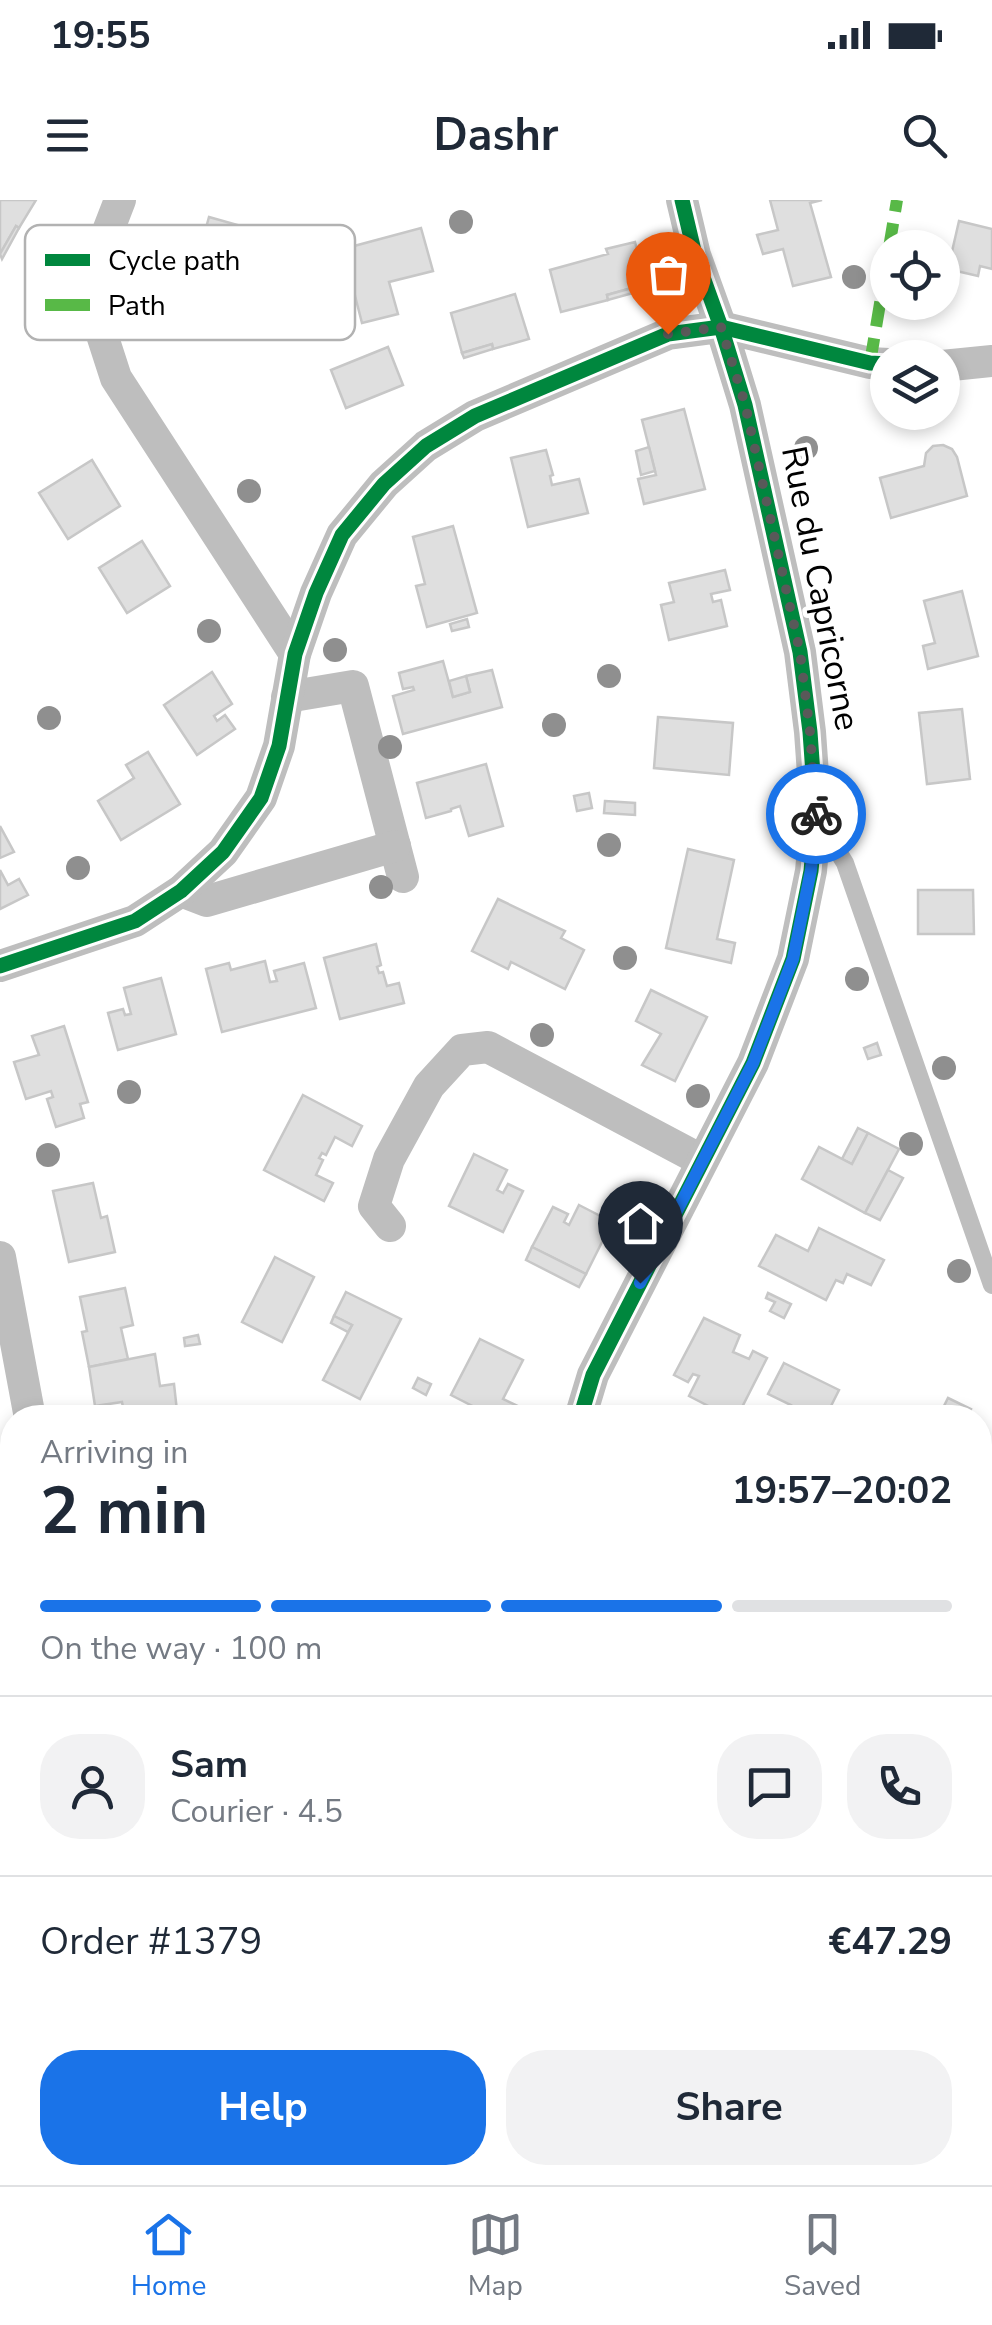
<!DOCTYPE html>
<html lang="en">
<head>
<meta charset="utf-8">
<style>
	body { margin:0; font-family:"Nunito Sans",sans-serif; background:#f2f2f3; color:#1f2937; height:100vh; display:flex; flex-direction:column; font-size:38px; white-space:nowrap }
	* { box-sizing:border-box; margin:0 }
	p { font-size:32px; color:#747a83 }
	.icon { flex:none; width:55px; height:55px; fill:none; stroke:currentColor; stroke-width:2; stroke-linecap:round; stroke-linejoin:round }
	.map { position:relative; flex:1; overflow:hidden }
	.drawer { position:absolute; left:0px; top:1205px; width:992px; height:780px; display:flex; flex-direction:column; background:#fff; border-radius:40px 40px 0 0; box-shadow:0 5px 15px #0003 }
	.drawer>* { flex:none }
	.fabs { position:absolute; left:870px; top:30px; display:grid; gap:20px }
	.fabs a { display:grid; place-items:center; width:90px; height:90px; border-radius:50%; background:#fff; box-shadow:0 5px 15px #0003; font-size:50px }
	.pin { position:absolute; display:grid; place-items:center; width:85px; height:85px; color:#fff; margin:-102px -42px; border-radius:50% 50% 50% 0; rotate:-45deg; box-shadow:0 0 10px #0007 }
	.pin .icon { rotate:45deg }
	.courier { position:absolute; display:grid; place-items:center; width:100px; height:100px; margin:-50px; border:8px solid #1a73e8; border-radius:50%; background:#fff; color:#222; box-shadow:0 2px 12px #0007 }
	.head em { font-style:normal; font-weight:700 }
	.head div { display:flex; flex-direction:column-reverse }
	.head { display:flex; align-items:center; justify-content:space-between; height:170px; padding:0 40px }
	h1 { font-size:65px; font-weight:700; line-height:75px }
	.bar { display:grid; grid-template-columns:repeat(4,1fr); gap:15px 10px; align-content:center; height:120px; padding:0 40px }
	.bar i { height:12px; border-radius:8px; background:#e0e1e3 }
	.bar .current { background:#1a73e8 }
	.bar p { grid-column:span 4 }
	.line { display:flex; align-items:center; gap:25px; padding:0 40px; border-top:2px solid #e0e1e3 }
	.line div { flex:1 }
	.round { display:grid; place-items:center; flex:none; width:105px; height:105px; border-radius:40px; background:#f2f2f3 }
	.primary-button { display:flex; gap:20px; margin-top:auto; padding:20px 40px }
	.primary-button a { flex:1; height:115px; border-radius:40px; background:#1a73e8; color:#fff; font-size:40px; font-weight:700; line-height:115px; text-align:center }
	.primary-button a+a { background:#f2f2f3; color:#1f2937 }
	.status { display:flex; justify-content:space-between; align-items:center; height:70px; padding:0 50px; background:#fff; direction:ltr }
	.status svg { height:28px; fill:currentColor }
	header { display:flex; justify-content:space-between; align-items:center; height:130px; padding:0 40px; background:#fff; font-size:45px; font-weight:700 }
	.tabs { display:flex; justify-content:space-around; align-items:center; height:140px; border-top:2px solid #e0e1e3; background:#fff; font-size:28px; color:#747a83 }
	.tabs a { display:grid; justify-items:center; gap:5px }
	.tabs .current { color:#1a73e8 }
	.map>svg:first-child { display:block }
</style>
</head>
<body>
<div class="status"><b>19:55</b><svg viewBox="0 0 49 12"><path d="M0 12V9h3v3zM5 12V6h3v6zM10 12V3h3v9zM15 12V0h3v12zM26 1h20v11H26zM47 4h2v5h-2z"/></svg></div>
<header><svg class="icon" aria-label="menu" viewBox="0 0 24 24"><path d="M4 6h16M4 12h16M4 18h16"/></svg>Dashr<svg class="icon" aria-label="search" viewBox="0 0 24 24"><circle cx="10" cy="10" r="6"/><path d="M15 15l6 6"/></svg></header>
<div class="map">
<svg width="992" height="1985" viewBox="0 0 992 1985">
	<rect width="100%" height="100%" fill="#fff"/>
	<g fill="#dfdfdf" stroke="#c7c7c7" stroke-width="2.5">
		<polygon points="0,0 36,0 19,28 16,26 0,54"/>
		<polygon points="770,0 822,0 810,3 831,77 793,86 783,49 763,54 757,35 778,30"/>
		<polygon points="209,17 252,29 238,79 228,76 218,113 162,98 173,58 196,64"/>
		<polygon points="959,21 992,29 992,69 980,66 978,76 948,69"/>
		<polygon points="16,26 19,28 2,59 0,54"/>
		<polygon points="421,28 433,71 389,82 398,114 362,123 343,49"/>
		<polygon points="635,42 646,84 607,95 608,100 561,112 550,70 608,54 606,49"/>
		<polygon points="646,84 647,89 608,100 607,95"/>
		<polygon points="515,94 529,139 493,149 492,144 462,153 451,113"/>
		<polygon points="492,144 493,149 464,158 462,153"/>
		<polygon points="388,147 403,185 346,208 331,170"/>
		<polygon points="684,209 705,289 644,304 638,279 656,275 642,220"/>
		<polygon points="943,245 952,249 957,257 967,296 891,318 880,278 924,266 926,253 933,246"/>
		<polygon points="649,247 655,271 641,275 636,251"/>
		<polygon points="546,250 553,275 550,276 552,285 579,279 588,313 528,327 511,258"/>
		<polygon points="92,260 120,306 68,339 39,293"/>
		<polygon points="453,326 477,413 427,427 416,386 425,384 413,337"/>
		<polygon points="142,341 170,386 127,413 99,368"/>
		<polygon points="725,370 730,390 711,394 713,402 721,400 727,426 669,440 661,405 674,402 669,383"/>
		<polygon points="962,391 978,456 928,469 923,446 935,443 924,401"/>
		<polygon points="467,419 469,427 452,431 450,424"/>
		<polygon points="443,461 453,497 470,492 466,476 492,470 502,507 403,534 393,496 414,490 413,487 403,489 399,473"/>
		<polygon points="212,472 232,504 214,516 217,521 225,515 235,529 197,555 164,505"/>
		<polygon points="466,476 470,492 453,497 449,481"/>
		<polygon points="962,509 970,579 927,584 919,513"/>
		<polygon points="658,517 733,523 729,575 654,568"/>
		<polygon points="148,552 180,604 121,640 98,601 134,578 126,565"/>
		<polygon points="486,564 503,626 469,636 460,606 451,609 451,611 426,618 417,583"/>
		<polygon points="589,593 592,608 577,611 574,596"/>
		<polygon points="605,601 635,603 635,615 604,613"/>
		<polygon points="0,626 14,652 0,658"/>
		<polygon points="688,649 734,660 717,739 735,743 731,763 666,748"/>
		<polygon points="0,670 8,685 19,679 28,695 0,709"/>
		<polygon points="918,690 973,690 974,734 918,734"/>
		<polygon points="498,699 565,731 561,738 584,750 565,789 511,762 508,769 472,751"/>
		<polygon points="376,744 381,765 377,767 379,773 383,772 387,786 399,783 404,803 340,819 324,758"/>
		<polygon points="265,761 270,782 277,781 274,771 304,763 316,808 222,832 206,769 229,763 231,770"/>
		<polygon points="161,778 176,834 118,850 108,813 123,809 125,815 131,814 124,788"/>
		<polygon points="651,790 707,817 675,881 642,865 661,834 636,821"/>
		<polygon points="64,826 88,902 80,904 84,918 56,927 47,899 53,897 51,891 26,899 14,862 39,855 32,836"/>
		<polygon points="877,843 881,855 868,859 864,848"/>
		<polygon points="303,895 362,926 352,946 335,937 326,955 322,953 319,958 323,960 316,975 333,983 324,1001 264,970"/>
		<polygon points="858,928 868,933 852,964 842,959"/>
		<polygon points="868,933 899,949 865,1013 802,979 819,947 852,964"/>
		<polygon points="474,954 507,970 497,990 503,993 508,984 523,991 503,1032 449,1006"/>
		<polygon points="888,970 903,978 880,1020 865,1013"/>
		<polygon points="93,983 101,1018 107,1016 115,1052 69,1062 53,991"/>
		<polygon points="579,1005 612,1022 586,1074 532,1047 553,1007 568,1014 564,1022 569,1025"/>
		<polygon points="819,1028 884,1060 871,1085 847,1074 843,1083 836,1080 826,1100 759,1066 776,1035 808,1051"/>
		<polygon points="532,1047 586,1074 579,1087 526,1060"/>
		<polygon points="275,1057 314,1077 282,1142 242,1122"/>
		<polygon points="125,1088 133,1125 121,1128 128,1159 89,1167 82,1132 87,1131 80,1097"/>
		<polygon points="346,1092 401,1119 360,1199 323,1180 352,1125 334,1116"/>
		<polygon points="768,1093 791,1104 784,1118 770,1111 775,1102 766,1098"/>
		<polygon points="334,1116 352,1125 348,1132 331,1123"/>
		<polygon points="704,1118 740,1135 733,1152 749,1159 753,1151 767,1158 737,1217 723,1210 722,1213 689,1196 699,1176 693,1174 688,1182 674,1175"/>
		<polygon points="198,1135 200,1144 185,1146 184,1138"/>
		<polygon points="480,1139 523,1160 503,1199 520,1207 514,1218 496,1218 451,1195"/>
		<polygon points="155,1154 160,1186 174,1184 177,1211 125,1218 122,1202 95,1206 89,1167"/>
		<polygon points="784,1163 839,1190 825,1218 785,1218 791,1205 768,1194"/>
		<polygon points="418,1178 431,1184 426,1195 413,1188"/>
		<polygon points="948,1198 971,1209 967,1218 938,1218"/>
		<polygon points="984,1485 992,1493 992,1545 980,1557 980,1489"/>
		<polygon points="11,1521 12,1535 0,1538 0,1523"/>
		<polygon points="12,1535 12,1551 0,1554 0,1538"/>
		<polygon points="0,1559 6,1559 9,1575 0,1577"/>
		<polygon points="12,1594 12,1614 7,1615 8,1622 12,1621 12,1637 0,1638 0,1596"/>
		<polygon points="12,1637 12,1691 7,1700 0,1695 0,1638"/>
		<polygon points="992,1665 992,1707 989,1705 980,1717 980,1680"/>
		<polygon points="12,1754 12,1793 0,1795 0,1756"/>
		<polygon points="984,1825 992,1831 992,1886 980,1901 980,1829"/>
		<polygon points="980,1958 992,1967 992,1985 954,1985 963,1972 980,1972"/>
		<polygon points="266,1972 302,1972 304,1985 268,1985"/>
		<polygon points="511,1972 575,1972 563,1985 523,1985"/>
	</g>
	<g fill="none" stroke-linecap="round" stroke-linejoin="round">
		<g stroke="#bebebe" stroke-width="18">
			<polyline points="819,621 845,663 992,1085"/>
			<polyline points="0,1316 12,1314"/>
			<polyline points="980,1326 992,1285"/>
			<polyline points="980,1353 990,1384"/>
		</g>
		<g stroke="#bebebe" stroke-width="32">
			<polyline points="120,0 103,44 94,110 116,178 295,454"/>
			<polyline points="942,166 992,161"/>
			<polyline points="287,497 353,486 403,677"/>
			<polyline points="181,691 207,701 395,646"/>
			<polyline points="0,766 135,721 181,691 223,652 261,598 279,546 295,454 316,393 342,335 384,284 426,246 475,216 668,134 721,127 870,163 888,164"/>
			<polyline points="390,1026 374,1006 389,959 429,886 462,850 488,847 701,960"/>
			<polyline points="0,1057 30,1218"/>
			<polyline points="580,1218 593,1175 753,863 793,759 811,671 816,616 810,532 800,452 745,205 721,127 695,55 682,0"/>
			<polyline points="980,1394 992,1382"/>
			<polyline points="0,1720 12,1718"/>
			<polyline points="148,1972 150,1985"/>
			<polyline points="384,1985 397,1972"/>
		</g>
		<g stroke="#58b947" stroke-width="12" stroke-dasharray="25 12" stroke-linecap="butt">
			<polyline points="889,48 897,0"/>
			<polyline points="870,163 888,56"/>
		</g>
		<defs>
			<g id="cycleway">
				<polyline points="0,766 135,721 181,691 223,652 261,598 279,546 295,454 316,393 342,335 384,284 426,246 475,216 668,134 721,127 870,163 888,164"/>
				<polyline points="580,1218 593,1175 753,863 793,759 811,671 816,616 810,532 800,452 745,205 721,127 695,55 682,0"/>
			</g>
		</defs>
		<use href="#cycleway" stroke="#fff" stroke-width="21"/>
		<use href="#cycleway" stroke="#00873e" stroke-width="15"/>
	</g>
	<g fill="#8f8f8f">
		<circle cx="461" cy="22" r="12"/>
		<circle cx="854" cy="77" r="12"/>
		<circle cx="806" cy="248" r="12"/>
		<circle cx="249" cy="291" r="12"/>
		<circle cx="209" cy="431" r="12"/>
		<circle cx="335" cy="450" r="12"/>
		<circle cx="609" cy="476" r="12"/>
		<circle cx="49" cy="518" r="12"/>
		<circle cx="554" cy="525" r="12"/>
		<circle cx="390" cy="547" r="12"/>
		<circle cx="609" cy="645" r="12"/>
		<circle cx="78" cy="668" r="12"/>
		<circle cx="381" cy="687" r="12"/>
		<circle cx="625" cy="758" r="12"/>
		<circle cx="857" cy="779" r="12"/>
		<circle cx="542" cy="835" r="12"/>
		<circle cx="944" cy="868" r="12"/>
		<circle cx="129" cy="892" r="12"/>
		<circle cx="698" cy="896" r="12"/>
		<circle cx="911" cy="944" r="12"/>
		<circle cx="48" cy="955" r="12"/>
		<circle cx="959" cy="1071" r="12"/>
	</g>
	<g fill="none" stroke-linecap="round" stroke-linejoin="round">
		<polyline stroke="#595959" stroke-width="10" stroke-dasharray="0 18" points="668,134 721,127 745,204 800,452 810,532 816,614"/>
		<polyline stroke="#1a73e8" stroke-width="12" points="640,1083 753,863 793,759 811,670 816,614"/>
	</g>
	<g text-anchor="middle" stroke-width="9" stroke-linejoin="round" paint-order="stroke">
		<g font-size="35" fill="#000" stroke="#fff">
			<text transform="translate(821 388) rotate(79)" y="12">Rue du Capricorne</text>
		</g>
	</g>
	<rect x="25" y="25" width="330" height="115" rx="15" fill="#fff" stroke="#b2b2b2" stroke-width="2.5"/>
	<rect x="45" y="54" width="45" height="12" fill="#00873e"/>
	<rect x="45" y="99" width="45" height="12" fill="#58b947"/>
	<g font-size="28" fill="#000">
		<text x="108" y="70">Cycle path</text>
		<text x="108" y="115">Path</text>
	</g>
</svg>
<div class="fabs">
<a><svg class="icon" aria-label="locate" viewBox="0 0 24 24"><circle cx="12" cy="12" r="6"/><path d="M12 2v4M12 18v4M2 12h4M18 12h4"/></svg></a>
<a><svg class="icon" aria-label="layers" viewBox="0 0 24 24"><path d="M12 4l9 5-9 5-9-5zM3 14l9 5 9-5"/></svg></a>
</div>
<div class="pin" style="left:668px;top:134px;background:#ea580c"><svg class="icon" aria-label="bag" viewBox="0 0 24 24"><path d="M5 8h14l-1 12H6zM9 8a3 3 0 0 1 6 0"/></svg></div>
<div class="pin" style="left:640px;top:1083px;background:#1f2937"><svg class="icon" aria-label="home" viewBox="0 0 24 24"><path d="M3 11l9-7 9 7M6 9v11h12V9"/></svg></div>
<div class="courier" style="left:816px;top:614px"><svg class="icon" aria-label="bike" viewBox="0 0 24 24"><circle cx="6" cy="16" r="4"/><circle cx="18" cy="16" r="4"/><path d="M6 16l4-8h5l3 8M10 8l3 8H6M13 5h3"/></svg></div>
<section class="drawer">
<div class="head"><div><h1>2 min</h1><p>Arriving in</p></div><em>19:57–20:02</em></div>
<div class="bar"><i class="current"></i><i class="current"></i><i class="current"></i><i></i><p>On the way · 100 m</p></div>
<div class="line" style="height:180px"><a class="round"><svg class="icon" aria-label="person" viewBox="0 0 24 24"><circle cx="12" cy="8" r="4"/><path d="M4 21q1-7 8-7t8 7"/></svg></a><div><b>Sam</b><p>Courier · 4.5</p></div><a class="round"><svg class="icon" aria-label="chat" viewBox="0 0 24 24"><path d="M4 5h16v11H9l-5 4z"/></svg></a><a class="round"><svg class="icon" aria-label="phone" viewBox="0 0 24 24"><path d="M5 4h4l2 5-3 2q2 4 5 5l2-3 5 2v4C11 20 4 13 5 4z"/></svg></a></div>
<div class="line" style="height:130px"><div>Order #1379</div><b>€47.29</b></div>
<div class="primary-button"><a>Help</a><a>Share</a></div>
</section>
</div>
<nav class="tabs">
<a class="current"><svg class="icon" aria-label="home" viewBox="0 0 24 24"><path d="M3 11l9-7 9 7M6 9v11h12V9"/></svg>Home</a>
<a><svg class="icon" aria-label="map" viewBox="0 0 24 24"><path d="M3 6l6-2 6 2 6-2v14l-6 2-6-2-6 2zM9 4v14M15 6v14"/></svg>Map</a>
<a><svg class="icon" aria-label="saved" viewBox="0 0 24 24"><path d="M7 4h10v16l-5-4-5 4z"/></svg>Saved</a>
</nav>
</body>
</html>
